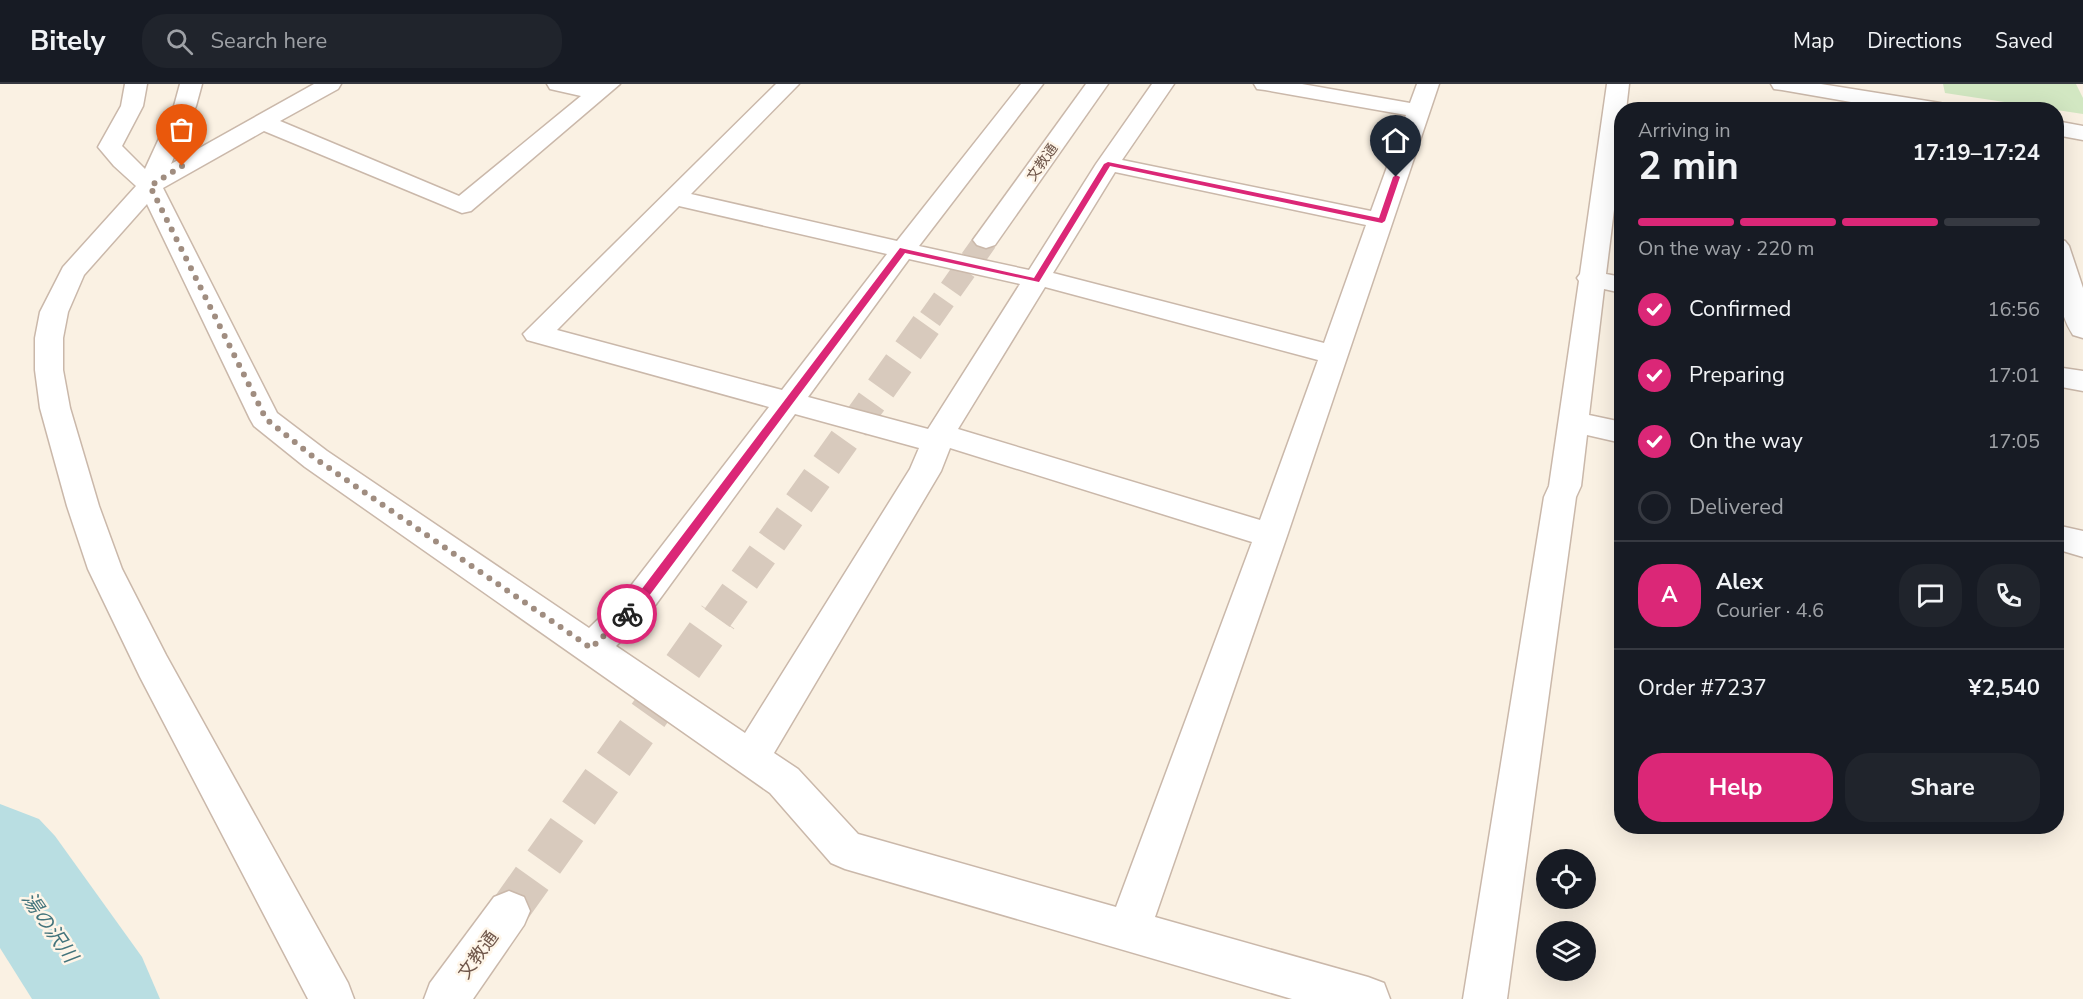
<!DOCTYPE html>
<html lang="en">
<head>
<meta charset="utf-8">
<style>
	body { margin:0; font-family:"Nunito Sans","Noto Sans JP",sans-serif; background:#20242c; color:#f1f3f6; height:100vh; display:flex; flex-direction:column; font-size:22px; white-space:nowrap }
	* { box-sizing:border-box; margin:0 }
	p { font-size:20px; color:#9ea1a6 }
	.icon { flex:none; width:33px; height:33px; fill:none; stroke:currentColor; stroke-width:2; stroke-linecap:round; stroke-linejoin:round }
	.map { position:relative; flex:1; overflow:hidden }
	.drawer { position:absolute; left:1614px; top:18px; width:450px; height:732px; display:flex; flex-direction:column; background:#171b24; border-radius:24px; box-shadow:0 6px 24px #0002 }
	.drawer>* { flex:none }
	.tools { position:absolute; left:1536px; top:765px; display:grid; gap:12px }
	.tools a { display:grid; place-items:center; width:60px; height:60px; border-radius:50%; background:#171b24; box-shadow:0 6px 24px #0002; font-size:30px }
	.pin { position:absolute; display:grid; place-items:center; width:51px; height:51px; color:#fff; margin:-62px -26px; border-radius:50% 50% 50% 0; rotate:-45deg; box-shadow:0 0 6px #0007 }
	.pin .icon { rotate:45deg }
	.courier { position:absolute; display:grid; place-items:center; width:60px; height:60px; margin:-30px; border:4px solid #db2777; border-radius:50%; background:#fff; color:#222; box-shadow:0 2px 8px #0007 }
	.head em { font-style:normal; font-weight:700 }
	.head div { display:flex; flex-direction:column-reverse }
	.head { display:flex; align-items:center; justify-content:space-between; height:102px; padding:0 24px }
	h1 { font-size:39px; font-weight:700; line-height:45px }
	.bar { display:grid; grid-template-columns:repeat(4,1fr); gap:9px 6px; align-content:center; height:72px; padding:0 24px }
	.bar i { height:8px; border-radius:4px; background:#363941 }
	.bar .current { background:#db2777 }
	.bar p { grid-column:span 4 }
	.line { display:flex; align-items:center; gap:15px; padding:0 24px; border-top:2px solid #363941 }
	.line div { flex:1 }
	.round { display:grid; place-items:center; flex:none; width:63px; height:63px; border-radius:24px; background:#20242c }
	ol { padding:0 24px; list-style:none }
	li { display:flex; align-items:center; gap:18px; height:66px }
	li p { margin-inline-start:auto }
	li .icon { padding:6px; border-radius:50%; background:#db2777; color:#fff; stroke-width:4 }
	li:last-child { color:#9ea1a6 }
	li i { width:33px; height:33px; border:3px solid #363941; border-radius:50% }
	.action { display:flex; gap:12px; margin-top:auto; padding:12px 24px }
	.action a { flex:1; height:69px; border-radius:24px; background:#db2777; color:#fff; font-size:24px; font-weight:700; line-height:69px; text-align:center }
	.action a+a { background:#20242c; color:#f1f3f6 }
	header { display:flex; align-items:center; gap:36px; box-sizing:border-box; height:84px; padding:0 30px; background:#171b24; border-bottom:2px solid #363941 }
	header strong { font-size:28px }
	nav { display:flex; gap:33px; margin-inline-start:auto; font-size:21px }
	.search { width:420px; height:54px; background:#20242c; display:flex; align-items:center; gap:15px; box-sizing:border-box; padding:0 21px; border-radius:24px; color:#9ea1a6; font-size:22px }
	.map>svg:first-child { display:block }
</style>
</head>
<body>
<header>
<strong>Bitely</strong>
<div class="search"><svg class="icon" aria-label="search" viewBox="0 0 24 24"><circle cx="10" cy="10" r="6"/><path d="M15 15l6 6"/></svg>Search here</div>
<nav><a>Map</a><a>Directions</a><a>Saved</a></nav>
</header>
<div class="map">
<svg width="2083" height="915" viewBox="0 0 2083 915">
	<rect width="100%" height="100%" fill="#faf1e3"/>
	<polygon fill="#d2e7c2" points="1943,0 2076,0 2083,14 2083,30 1945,9"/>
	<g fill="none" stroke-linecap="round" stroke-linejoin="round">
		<polygon fill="#b9dee2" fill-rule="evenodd" points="0,720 39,735 55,752 142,873 160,915 32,915 0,864"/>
		<polyline stroke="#d8cabd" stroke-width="24" stroke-dasharray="24 12" stroke-linecap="butt" points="930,235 986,156"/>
		<polyline stroke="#d8cabd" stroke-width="31" stroke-dasharray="31 16" stroke-linecap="butt" points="717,534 931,234"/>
		<polyline stroke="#d8cabd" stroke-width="40" stroke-dasharray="40 20" stroke-linecap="butt" points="509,827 718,533"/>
		<defs>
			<g id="minor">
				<path d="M125,0H147L143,22L122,62L145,85L174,22L180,0H202L196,22L171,80L314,0H341L338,5L280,37L459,112L581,12L550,5L547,0H620L471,127L462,129L264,47L163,104L277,329L327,367L589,544L627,507L769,323L527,256L523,250L776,0H799L691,110L897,157L1021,0H1043L919,162L1029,186L1096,80L1152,0H1174L1122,76L1371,127L1406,31L1265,6L1257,5L1254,0H1302L1410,19L1417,0H1439L1287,452L1155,833L1368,893L1384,899L1390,915H1292L845,785L831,779L770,709L305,383L254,342L250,335L147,120L84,191L68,228L63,254V286L70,324L99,422L122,485L166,571L348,899L354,915H308L140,593L88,485L67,422L40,324L35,286V254L40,228L63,183L136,102L114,82L98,63L121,22ZM1115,88L1366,141L1324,259L1053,189ZM679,122L887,170L782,306L557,246ZM909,175L1020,200L928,345L808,313ZM1045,203L1318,276L1260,436L958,345ZM795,330L919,364L910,385L745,649L616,562L651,527ZM950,364L1252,458L1116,823L858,750L798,685L774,669L941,387Z"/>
				<polygon points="1086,0 1108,0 995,161 986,164 977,161 973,156"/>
				<polygon points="1607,0 1629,0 1626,26 1622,26 1622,61 1606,190 1622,193 1622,209 1604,205 1589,331 1622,338 1622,359 1587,351 1581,402 1576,413 1507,915 1463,915 1544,413 1549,402 1579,197 1577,194 1580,190"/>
				<polygon points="1771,0 1821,0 1940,19 1948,21 1951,26 1897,26 1782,6 1774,5"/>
				<polygon points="2056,37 2083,42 2083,56 2056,51"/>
				<path d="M2056,154L2065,157L2069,162L2083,204V254L2073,251C2055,223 2056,187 2056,154Z"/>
				<polygon points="2056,283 2083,287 2083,307 2056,302"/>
				<polygon points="2056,441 2083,447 2083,473 2056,465"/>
				<polygon points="509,807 524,813 530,827 524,841 473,915 424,915 430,899 494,813"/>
			</g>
		</defs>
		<use href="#minor" stroke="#cab8aa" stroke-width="3"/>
		<use href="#minor" fill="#fff" fill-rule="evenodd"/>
	</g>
	<polygon fill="#db2777" points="1108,78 1379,134 1393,93 1396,91 1400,93 1385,137 1382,139 1110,82 1039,198 905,169 643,520 630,532 623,532 623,527 635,514 900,164 1034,194 1104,80"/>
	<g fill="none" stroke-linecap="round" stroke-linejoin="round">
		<polyline stroke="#a08d80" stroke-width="6" stroke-dasharray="0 10.8" points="182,82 150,102 266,335 316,375 591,564 627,530"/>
	</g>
	<g text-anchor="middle" stroke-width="5" stroke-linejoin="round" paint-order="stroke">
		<g font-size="14" fill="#70574b" stroke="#fef5e8">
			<text transform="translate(1042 78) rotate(-55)" y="5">文教通</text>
		</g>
		<g font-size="18" fill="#70574b" stroke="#fef5e8">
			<text transform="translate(478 871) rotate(-54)" y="6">文教通</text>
		</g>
		<g font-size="20" font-style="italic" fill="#43747c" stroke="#fef5e8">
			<text transform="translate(50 843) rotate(55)" y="7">湯の沢川</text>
		</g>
	</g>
</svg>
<div class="tools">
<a><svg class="icon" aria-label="locate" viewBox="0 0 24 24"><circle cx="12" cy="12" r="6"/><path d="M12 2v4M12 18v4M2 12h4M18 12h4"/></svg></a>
<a><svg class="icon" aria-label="layers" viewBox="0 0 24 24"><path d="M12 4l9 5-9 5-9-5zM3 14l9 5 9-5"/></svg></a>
</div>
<div class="pin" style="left:182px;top:82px;background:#ea580c"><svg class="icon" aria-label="bag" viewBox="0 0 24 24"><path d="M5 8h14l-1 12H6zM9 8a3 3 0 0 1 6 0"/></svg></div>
<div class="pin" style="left:1396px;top:93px;background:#1f2937"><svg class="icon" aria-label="home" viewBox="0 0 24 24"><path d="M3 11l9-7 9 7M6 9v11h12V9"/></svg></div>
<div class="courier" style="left:627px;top:530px"><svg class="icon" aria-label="bike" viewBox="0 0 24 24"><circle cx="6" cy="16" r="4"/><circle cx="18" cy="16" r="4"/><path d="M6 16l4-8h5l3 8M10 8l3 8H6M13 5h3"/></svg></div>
<section class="drawer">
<div class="head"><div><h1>2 min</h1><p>Arriving in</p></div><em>17:19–17:24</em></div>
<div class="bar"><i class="current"></i><i class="current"></i><i class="current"></i><i></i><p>On the way · 220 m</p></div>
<ol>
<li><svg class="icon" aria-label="check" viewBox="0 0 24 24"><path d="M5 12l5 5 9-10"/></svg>Confirmed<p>16:56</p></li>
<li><svg class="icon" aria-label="check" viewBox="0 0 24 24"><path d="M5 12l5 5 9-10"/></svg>Preparing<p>17:01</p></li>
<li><svg class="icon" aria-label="check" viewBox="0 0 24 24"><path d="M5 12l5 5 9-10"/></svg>On the way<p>17:05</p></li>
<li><i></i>Delivered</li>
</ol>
<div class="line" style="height:108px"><b class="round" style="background:#db2777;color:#fff">A</b><div><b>Alex</b><p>Courier · 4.6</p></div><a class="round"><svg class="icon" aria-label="chat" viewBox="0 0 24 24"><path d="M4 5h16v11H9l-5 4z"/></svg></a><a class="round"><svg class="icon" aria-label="phone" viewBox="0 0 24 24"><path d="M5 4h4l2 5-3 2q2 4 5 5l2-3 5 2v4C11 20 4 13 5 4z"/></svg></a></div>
<div class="line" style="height:78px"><div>Order #7237</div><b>¥2,540</b></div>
<div class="action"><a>Help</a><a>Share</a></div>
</section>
</div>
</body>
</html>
